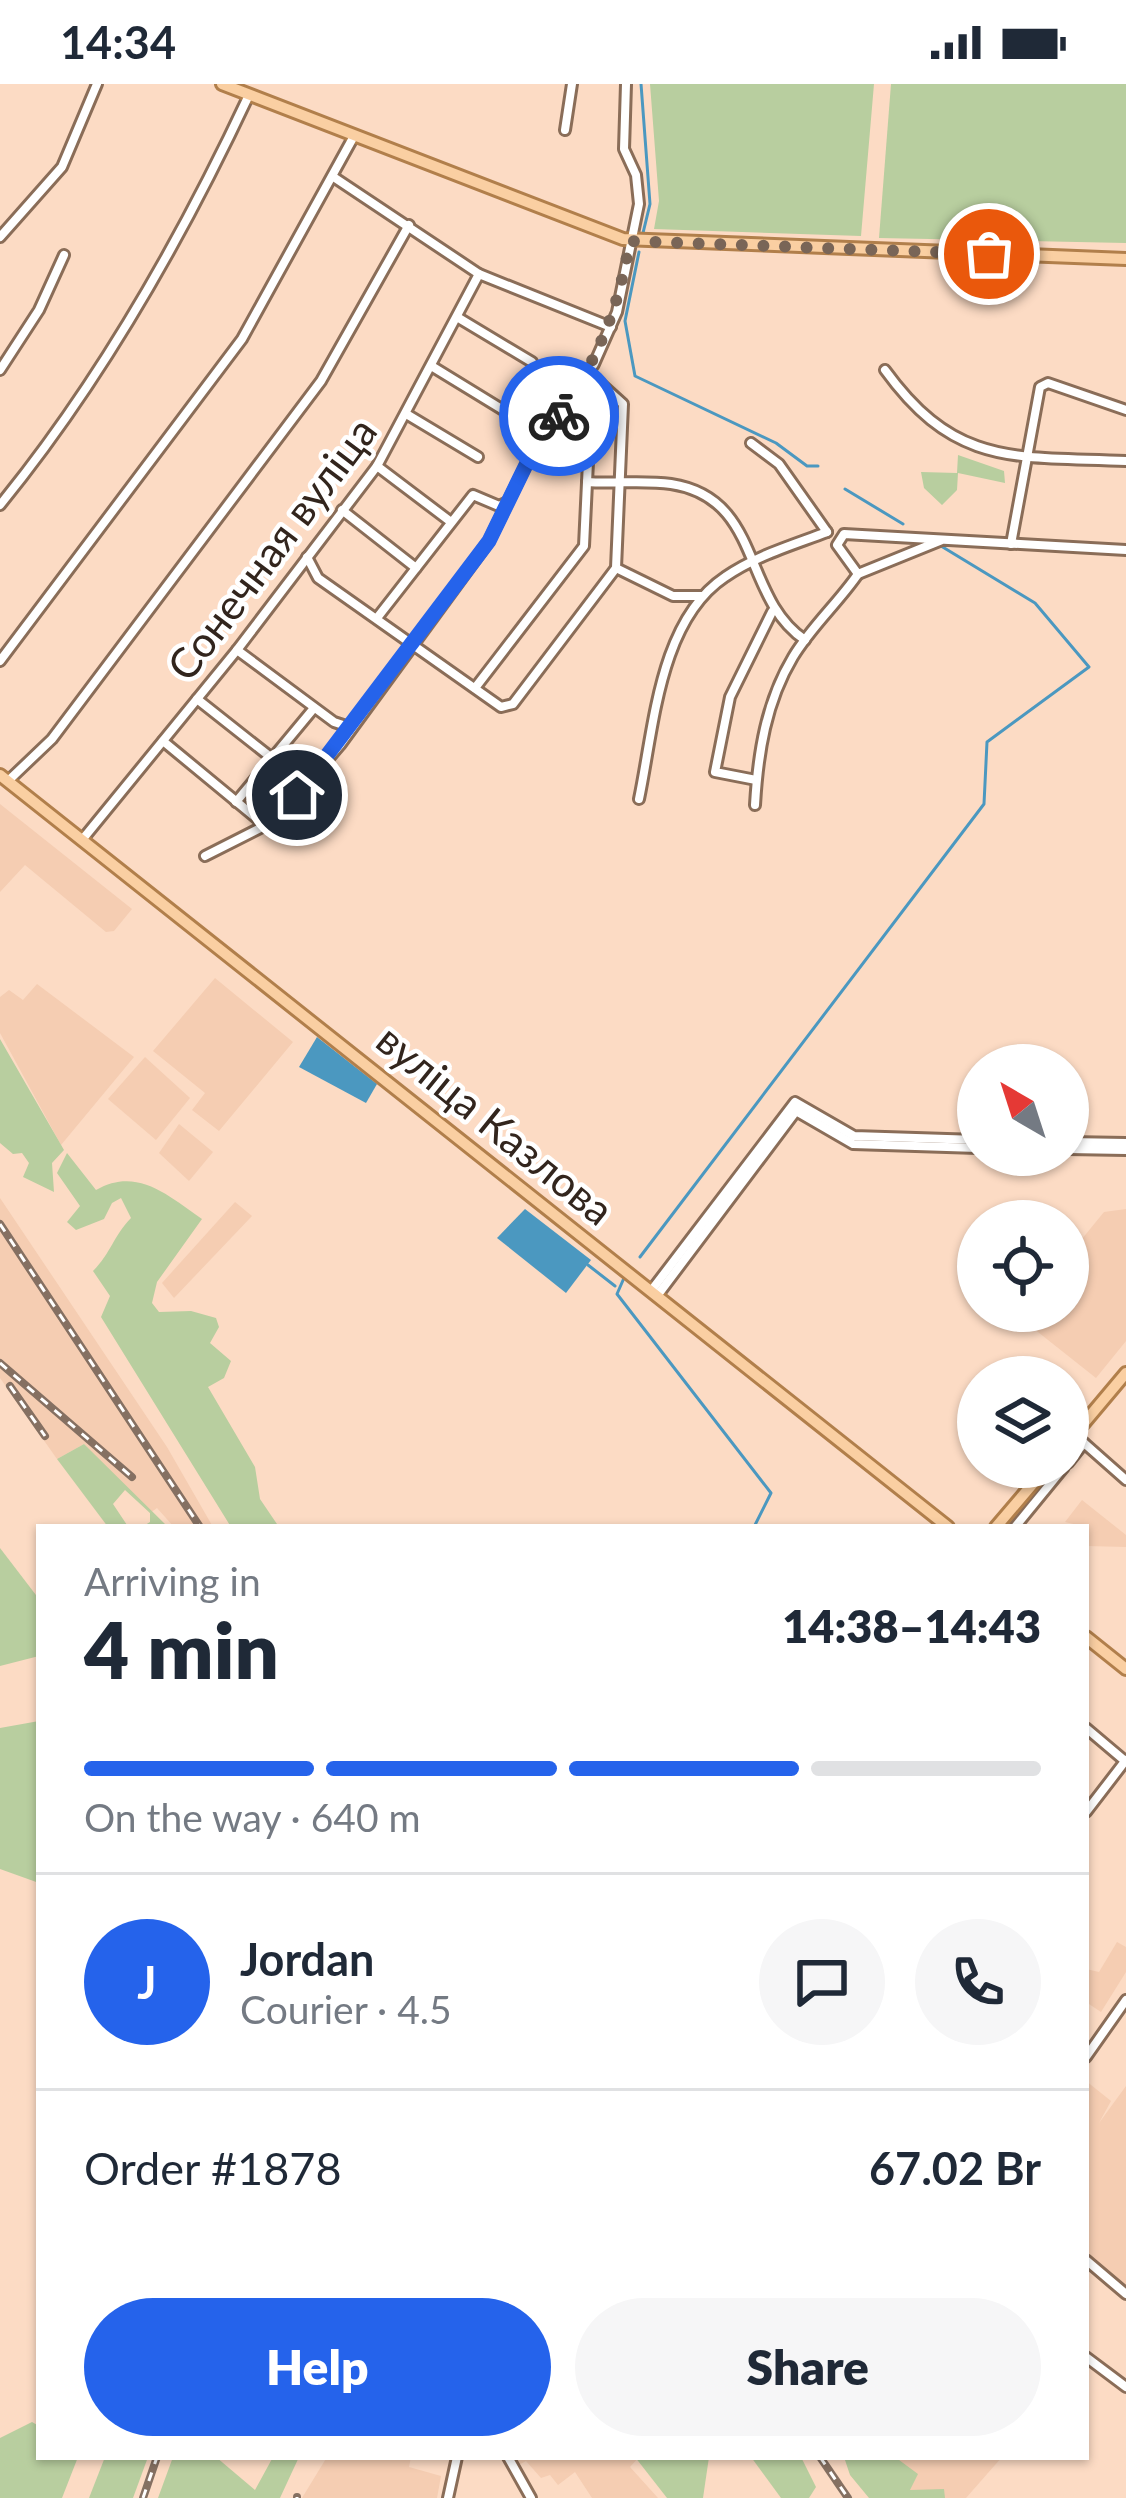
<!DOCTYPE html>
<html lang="en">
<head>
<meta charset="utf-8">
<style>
	body { margin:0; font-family:Lato,sans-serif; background:#f6f6f7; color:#1f2937; height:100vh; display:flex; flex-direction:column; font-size:45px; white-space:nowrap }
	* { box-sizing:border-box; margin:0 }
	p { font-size:39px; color:#747a83 }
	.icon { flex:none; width:66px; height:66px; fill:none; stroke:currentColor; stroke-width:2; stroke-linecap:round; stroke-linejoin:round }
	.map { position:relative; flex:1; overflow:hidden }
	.details { position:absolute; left:36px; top:1440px; width:1053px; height:936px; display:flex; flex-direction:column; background:#fff; border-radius:0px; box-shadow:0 3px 9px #0004 }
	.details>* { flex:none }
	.needle { width:78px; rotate:321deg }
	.tools { position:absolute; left:957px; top:960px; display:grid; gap:24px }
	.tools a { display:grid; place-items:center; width:132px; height:132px; border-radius:50%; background:#fff; box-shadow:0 3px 9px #0004; font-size:60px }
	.pin { position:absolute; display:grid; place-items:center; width:102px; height:102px; color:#fff; margin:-51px; border:6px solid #fff; border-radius:50%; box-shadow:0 3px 12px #0007 }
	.courier { position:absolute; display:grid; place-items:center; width:120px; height:120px; margin:-60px; border:9px solid #2563eb; border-radius:50%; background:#fff; color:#222; box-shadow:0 3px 15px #0007 }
	.headline em { font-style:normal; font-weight:800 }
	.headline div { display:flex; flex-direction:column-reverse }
	.headline { display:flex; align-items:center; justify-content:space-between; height:204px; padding:0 48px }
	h1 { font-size:78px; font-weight:800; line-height:90px }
	.bar { display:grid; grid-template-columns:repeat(4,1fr); gap:18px 12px; align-content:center; height:144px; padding:0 48px }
	.bar i { height:15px; border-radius:9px; background:#e0e1e3 }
	.bar .current { background:#2563eb }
	.bar p { grid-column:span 4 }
	.line { display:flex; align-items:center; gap:30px; padding:0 48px; border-top:3px solid #e0e1e3 }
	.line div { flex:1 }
	.round { display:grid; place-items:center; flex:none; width:126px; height:126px; border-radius:63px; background:#f6f6f7 }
	.action { display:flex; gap:24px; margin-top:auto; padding:24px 48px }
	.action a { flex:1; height:138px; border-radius:72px; background:#2563eb; color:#fff; font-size:48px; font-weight:800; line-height:138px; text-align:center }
	.action a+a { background:#f6f6f7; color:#1f2937 }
	.status { display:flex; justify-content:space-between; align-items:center; height:84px; padding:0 60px; background:#fff; direction:ltr }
	.status svg { height:33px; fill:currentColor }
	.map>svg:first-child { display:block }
</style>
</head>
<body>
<div class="status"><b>14:34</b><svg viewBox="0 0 49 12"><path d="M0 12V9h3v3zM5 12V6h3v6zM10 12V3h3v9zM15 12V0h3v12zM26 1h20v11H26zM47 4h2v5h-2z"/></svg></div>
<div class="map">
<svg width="1126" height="2414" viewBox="0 0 1126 2414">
	<rect width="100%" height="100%" fill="#fcdbc4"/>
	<g fill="#f5cdb2">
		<polygon points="0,720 132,825 114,847 106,848 25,781 0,808"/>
		<polygon points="215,894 293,958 219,1047 192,1026 205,1009 153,967"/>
		<polygon points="37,900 134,973 61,1061 0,949 0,913 9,906 23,916"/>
		<polygon points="145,973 190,1014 156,1056 108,1015"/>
		<polygon points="179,1040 213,1068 189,1097 159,1069"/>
		<polygon points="0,1114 167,1363 213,1443 174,1443 157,1424 150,1429 84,1360 57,1375 0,1294"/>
		<polygon points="235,1118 252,1132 174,1214 162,1199"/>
		<polygon points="1126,1125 1126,1257 1096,1294 1019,1233 1024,1227 1068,1227 1068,1172 1104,1128"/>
		<polygon points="1082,1416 1126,1451 1126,1463 1086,1462 1086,1443 1065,1438"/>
		<polygon points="1117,1858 1126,1863 1126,1888 1101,1928 1086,1918 1086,1885 1099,1888"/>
		<polygon points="1086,1997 1111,2017 1099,2039 1126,2002 1126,2202 1086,2168"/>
		<polygon points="327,2373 411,2373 409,2383 441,2392 437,2414 302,2414"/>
		<polygon points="513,2373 639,2373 630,2383 658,2414 592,2414 575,2388 558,2401 550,2391 541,2394 526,2377 517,2382"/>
		<polygon points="895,2373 1002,2373 966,2414 918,2414 888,2386"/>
	</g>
	<g fill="#b8ce9f">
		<polygon points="650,0 874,0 861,152 654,145 659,117"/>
		<polygon points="891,0 1126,0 1126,159 879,154"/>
		<polygon points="958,371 1004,387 1005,399 958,389 957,406 942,421 924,404 921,388 957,389"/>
		<polygon points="0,955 64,1066 52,1079 54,1108 23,1093 29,1079 22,1069 13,1070 0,1059"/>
		<path d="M67,1069L96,1106C137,1082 169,1112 202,1135L157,1198L152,1219L159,1228L191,1227L216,1234L219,1243L210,1259L231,1277L224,1294L208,1303L255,1383L260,1415L279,1443H231L101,1233L110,1212L93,1187C111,1169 114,1151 131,1134L121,1114L112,1119L104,1135L76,1146L67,1138L80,1122L57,1089Z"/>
		<polygon points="84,1360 168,1443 142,1443 150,1438 150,1429 125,1406 113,1420 127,1441 108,1443 57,1375"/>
		<polygon points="0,1464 39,1515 39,1572 0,1582"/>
		<polygon points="39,1637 39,1799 0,1785 0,1644"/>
		<polygon points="32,2338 39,2342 39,2373 78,2373 62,2414 0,2414 0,2354"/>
		<polygon points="105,2373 148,2373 133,2414 89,2414"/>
		<polygon points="173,2373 216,2373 255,2406 273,2373 299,2373 280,2414 158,2414"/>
		<polygon points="635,2373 709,2373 703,2414 667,2414"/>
		<polygon points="751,2373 801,2373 816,2403 809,2414 781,2414"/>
		<polygon points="844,2373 895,2373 918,2390 910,2406 944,2405 945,2414 869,2414 850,2391"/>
	</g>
	<g fill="#4b98c0">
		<polygon points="317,953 377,1000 366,1019 299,983"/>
		<polygon points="525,1125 591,1176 566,1209 497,1154"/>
	</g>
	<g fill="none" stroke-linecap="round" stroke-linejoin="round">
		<g stroke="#4b98c0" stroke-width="3">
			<polyline points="641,0 650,120 643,149"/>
			<polyline points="639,168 625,237 635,292 776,359 807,382 818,382"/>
			<polyline points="845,405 903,440"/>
			<polyline points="640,1173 984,720 987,658 1089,583 1035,519 941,462"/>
			<polyline points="588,1181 615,1202"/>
			<polyline points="624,1194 617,1210 771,1409 754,1443"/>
		</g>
		<defs>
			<g id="minor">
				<polyline points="565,46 572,0"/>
				<polyline points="335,94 479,190 611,243"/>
				<polyline points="0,153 62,83 97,0"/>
				<polyline points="457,233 532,278"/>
				<polyline points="433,283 513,332"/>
				<polyline points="0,286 39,226 64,171"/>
				<path d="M885,286C956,384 1016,372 1126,377"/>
				<polyline points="408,331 478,373"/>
				<polyline points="751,359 779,380 827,448"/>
				<polyline points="377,382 451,438"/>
				<path d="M587,398C614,400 644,396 671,400C763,414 741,513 805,556"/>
				<path d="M0,421C101,297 181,156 249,11"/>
				<polyline points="342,426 416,484"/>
				<polyline points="942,456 858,490 837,461 844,450 1126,466"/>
				<polyline points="1011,460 1040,303 1048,299 1126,326"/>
				<polyline points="307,473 318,494 501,623 513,620 616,484 623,320 592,292"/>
				<polyline points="616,484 673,512 702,512"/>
				<polyline points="377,534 473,411 499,422 508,418"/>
				<polyline points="237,566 334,638 349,643"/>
				<polyline points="0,577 242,255 354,52"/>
				<polyline points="475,604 584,462 592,293"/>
				<polyline points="197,615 273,675"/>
				<polyline points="163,657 266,742"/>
				<polyline points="756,696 715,688 730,613 772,528"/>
				<polyline points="8,697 52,655 321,297 409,141"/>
				<path d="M639,715C654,644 659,537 725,493C755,472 793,461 827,448"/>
				<polyline points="236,718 314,624"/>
				<path d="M755,721C758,669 766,618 793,573C811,543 838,519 858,490"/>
				<polyline points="82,756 237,566 377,382 479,190"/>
				<polyline points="205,772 276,736 340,661 489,457 526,381 594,280 617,228 639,120 636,91 624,65 626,0"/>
				<polyline points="1068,1058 1126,1059"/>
				<polyline points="1068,1065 1126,1066"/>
				<polyline points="651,1207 795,1018 854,1052 978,1056"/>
				<polyline points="657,1212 796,1027 853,1060 978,1064"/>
				<polyline points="1075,1351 1126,1396"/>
				<polyline points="1068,1379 1084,1359"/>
				<polyline points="1015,1443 1064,1383"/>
				<polyline points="1086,1644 1125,1677"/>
				<polyline points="1086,1728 1126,1676"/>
				<polyline points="1086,1973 1126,1916"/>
				<polyline points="1086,2176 1126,2210"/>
				<polyline points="1086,2273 1126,2303"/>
				<polyline points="508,2373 531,2414"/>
				<polyline points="448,2414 457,2373"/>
			</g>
			<g id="major">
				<polyline points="222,0 623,155 1126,175"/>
				<polyline points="0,691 948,1443"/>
				<polyline points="1068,1358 1126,1289"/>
				<polyline points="996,1443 1047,1383"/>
				<polyline points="1086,1553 1126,1585"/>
			</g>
		</defs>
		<use href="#minor" stroke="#8a6d58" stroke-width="14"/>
		<use href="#major" stroke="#b17f4b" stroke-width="16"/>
		<use href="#minor" stroke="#fff" stroke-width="8"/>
		<use href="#major" stroke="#facfa2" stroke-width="10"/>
		<defs>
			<g id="rail">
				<polyline points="0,1140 200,1443"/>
				<polyline points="0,1279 132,1393"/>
				<polyline points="10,1302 45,1352"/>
				<polyline points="820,2373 848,2414"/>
				<polyline points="143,2414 157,2373"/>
				<polyline points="297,2414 297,2413"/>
			</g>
		</defs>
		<use href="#rail" stroke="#857062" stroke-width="8"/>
		<use href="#rail" stroke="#fff" stroke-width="3" stroke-dasharray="9" stroke-linecap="butt"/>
	</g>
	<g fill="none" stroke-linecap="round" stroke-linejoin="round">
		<path stroke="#796557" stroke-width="12" stroke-dasharray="0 21.6" d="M559,332C600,270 617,229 630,157L989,170"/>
		<polyline stroke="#2563eb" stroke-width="15" points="297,711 489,457 526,381 559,332"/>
	</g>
	<g text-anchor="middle" stroke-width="9" stroke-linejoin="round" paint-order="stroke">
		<g font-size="42" fill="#32251d" stroke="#fff">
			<text transform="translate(272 465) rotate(-53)" y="15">Сонечная вуліца</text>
			<text transform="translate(495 1041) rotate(39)" y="15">вуліца Казлова</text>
		</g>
	</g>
</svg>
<div class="tools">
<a><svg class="needle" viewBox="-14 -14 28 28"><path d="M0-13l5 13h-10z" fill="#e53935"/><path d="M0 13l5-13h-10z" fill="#747a83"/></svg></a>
<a><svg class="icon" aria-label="locate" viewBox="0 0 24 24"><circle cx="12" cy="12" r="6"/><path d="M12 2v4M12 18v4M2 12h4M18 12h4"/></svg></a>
<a><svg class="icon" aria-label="layers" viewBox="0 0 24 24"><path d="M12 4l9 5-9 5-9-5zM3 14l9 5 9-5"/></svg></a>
</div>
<div class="pin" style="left:989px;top:170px;background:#ea580c"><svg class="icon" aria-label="bag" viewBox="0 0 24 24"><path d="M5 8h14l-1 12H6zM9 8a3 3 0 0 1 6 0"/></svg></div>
<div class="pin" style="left:297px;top:711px;background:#1f2937"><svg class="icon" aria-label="home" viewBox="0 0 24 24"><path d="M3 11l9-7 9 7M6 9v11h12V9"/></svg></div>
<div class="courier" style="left:559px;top:332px"><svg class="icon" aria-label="bike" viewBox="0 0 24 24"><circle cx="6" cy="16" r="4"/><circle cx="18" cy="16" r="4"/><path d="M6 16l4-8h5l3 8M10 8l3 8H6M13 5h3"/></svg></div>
<section class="details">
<div class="headline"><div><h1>4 min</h1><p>Arriving in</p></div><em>14:38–14:43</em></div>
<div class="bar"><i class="current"></i><i class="current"></i><i class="current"></i><i></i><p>On the way · 640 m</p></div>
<div class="line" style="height:216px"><b class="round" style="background:#2563eb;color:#fff">J</b><div><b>Jordan</b><p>Courier · 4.5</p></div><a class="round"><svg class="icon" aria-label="chat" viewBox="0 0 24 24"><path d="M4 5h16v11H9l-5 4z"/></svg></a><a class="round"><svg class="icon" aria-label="phone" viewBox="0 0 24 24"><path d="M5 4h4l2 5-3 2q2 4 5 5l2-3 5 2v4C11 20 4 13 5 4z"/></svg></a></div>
<div class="line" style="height:156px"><div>Order #1878</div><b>67.02 Br</b></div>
<div class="action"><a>Help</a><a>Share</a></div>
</section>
</div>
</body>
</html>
